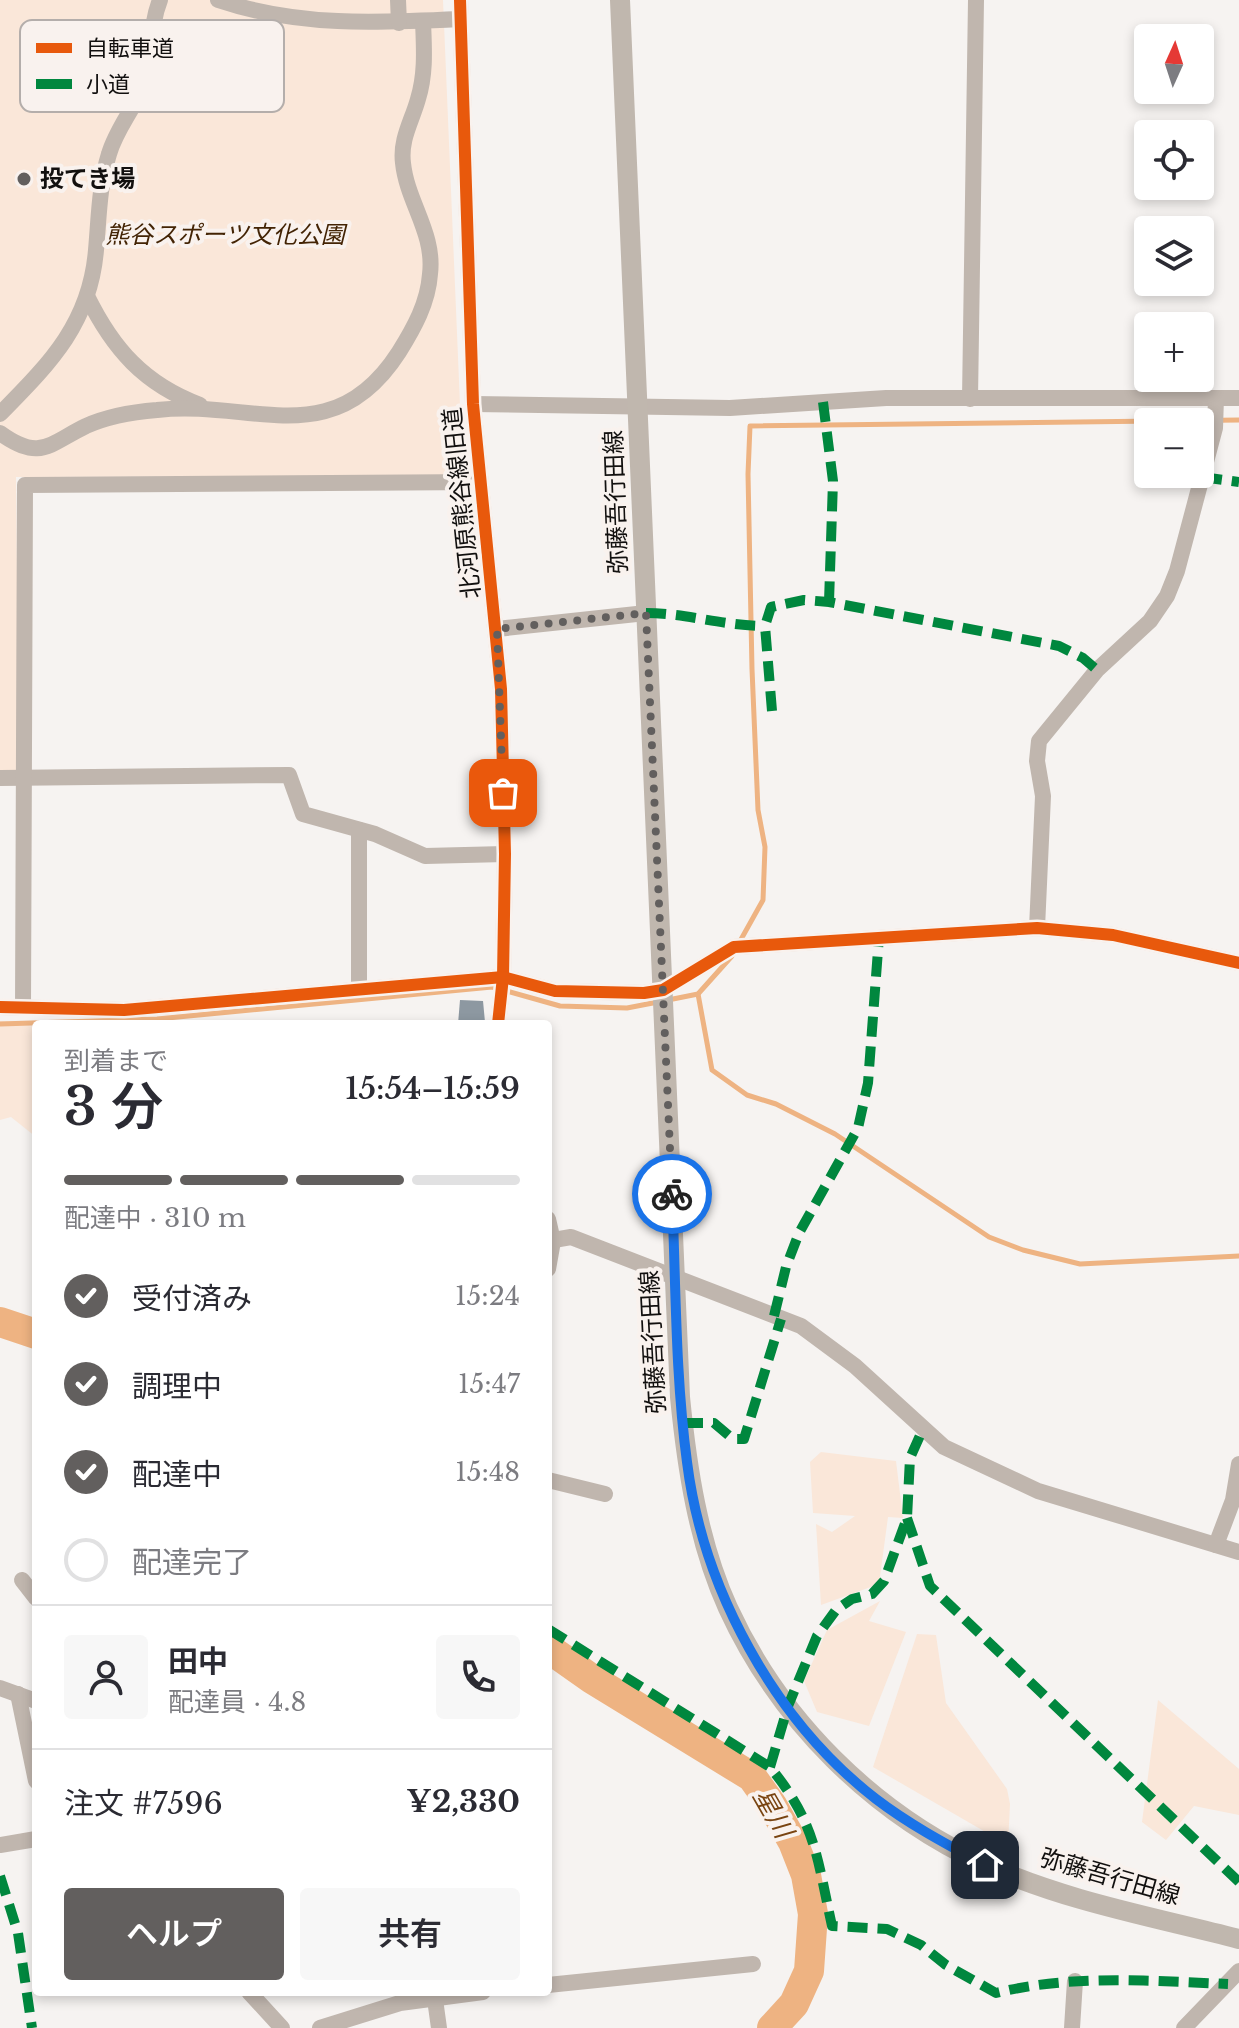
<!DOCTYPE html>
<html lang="ja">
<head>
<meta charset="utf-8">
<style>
	body { margin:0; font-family:"Libre Baskerville","Noto Sans JP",serif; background:#f7f7f7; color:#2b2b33; height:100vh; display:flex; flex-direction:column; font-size:30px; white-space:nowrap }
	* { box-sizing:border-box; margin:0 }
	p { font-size:26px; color:#7c7c81 }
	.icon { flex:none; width:44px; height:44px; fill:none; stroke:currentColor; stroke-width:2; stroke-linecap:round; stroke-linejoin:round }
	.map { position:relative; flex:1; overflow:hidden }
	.drawer { position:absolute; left:32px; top:1020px; width:520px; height:976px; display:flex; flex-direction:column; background:#fff; border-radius:8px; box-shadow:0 4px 12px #0003 }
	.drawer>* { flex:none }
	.needle { width:52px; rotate:3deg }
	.buttons { position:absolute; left:1134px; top:24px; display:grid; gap:16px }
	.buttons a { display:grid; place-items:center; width:80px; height:80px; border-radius:8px; background:#fff; box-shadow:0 4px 12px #0003; font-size:40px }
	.pin { position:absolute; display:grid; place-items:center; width:68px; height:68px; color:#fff; margin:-34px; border-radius:16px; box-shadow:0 4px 12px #0006 }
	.courier { position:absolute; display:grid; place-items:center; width:80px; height:80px; margin:-40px; border:6px solid #1a73e8; border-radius:50%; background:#fff; color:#222; box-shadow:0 2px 10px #0007 }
	.summary em { font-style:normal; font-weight:600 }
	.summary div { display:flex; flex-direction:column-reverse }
	.summary { display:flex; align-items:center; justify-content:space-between; height:136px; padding:0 32px }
	h1 { font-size:52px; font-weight:600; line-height:60px }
	.bar { display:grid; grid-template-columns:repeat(4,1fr); gap:12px 8px; align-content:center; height:96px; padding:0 32px }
	.bar i { height:10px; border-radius:6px; background:#e1e1e2 }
	.bar .on { background:#625f5e }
	.bar p { grid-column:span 4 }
	.line { display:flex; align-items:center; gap:20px; padding:0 32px; border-top:2px solid #e1e1e2 }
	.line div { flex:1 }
	.round { display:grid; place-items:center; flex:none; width:84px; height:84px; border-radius:8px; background:#f7f7f7 }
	ol { padding:0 32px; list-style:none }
	li { display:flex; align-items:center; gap:24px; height:88px }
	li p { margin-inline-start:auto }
	li .icon { padding:8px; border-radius:50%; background:#625f5e; color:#fff; stroke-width:4 }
	li:last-child { color:#7c7c81 }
	li i { width:44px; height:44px; border:4px solid #e1e1e2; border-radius:50% }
	.button { display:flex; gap:16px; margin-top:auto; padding:16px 32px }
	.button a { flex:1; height:92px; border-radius:8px; background:#625f5e; color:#fff; font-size:32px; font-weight:600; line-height:92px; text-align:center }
	.button a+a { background:#f7f7f7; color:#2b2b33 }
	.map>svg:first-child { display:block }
</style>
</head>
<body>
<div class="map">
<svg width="1239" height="2028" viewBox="0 0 1239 2028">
	<rect width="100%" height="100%" fill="#f6f3f1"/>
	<g fill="#fae7d9">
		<polygon points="0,0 443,0 463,476 16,477 19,772 0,772"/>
		<polygon points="0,1021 35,1021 36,1137 11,1117 0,1120"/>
		<polygon points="821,1452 896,1461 903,1518 888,1517 879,1584 821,1605 816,1524 832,1532 855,1516 813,1513 810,1462"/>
		<polygon points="880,1601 869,1621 906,1632 869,1726 817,1712 804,1681 827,1630"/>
		<polygon points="917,1634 936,1635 946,1703 1007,1789 1010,1804 1008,1845 873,1767"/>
		<polygon points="1158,1700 1239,1769 1239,1815 1194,1806 1166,1840 1142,1822"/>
	</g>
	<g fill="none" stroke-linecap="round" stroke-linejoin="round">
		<g stroke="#eeb382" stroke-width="5">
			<polyline points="739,943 763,900 765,847 758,810 752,669 748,474 750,426 1239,420"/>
			<polyline points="698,994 712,1070 747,1095 776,1104 835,1134 989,1237 1023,1250 1080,1264 1239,1256"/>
			<polyline points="668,1000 698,994 732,956"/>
			<polyline points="0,1024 157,1019 492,987 560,1006 627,1008 658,1002"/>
		</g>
		<g stroke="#eeb382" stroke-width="30">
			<polyline points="0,1322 36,1334"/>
			<polyline points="548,1648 592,1679 752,1777 772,1805 793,1842 806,1875 813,1914 809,1971 794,2004 772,2028"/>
		</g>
	</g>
	<polygon fill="#8d98a1" points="460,1000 483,1001 485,1022 458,1024"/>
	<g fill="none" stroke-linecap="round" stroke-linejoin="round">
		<g stroke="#c0b6ae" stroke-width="16">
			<path d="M218,0C298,27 378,23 461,19"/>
			<polyline points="398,0 399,23"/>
			<polyline points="460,0 473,404 501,689 505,854 503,977 498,1024"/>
			<path d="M87,296C113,349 144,384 200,405"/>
			<polyline points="970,399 976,0"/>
			<polyline points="473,404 730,408 886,398 1239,398"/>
			<path d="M0,414C49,364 90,324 96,250C99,217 99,186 109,154C117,126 138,105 146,77C154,50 149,28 160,0"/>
			<path d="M0,433C40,462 49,444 86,426C108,416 133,412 157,410C252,399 333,455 399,352C414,328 428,303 430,274C435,233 407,202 403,163C400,139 412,121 418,99C426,73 424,48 423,21"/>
			<polyline points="497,629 646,613"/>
			<polyline points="0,778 289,775 303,814 375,834 425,856 505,854"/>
			<polyline points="1037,928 1043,796 1037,761 1039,741 1097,670 1150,621 1167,596 1177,571 1215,428 1216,398"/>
			<polyline points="359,990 359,830"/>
			<polyline points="0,1007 124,1010 503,977 555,991 644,993 663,990 734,947 1037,928 1113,935 1239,963"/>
			<polyline points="23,1008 25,485 481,482"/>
			<polyline points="548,1219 553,1241 548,1269"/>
			<polyline points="548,1241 571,1237 801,1326 855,1366 944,1447 1038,1491 1239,1552"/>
			<polyline points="548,1480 605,1494"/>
			<polyline points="1216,1545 1233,1500 1239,1464"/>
			<polyline points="22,1580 36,1598"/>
			<polyline points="0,1688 36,1701"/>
			<polyline points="18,1694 36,1781"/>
			<polyline points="0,1845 36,1839"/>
			<polyline points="548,1985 753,1964"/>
			<polyline points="249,1992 282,2028"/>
			<polyline points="434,1992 439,2028"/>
			<polyline points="320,2028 400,2003 483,1992"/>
			<polyline points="1072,2028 1075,1981"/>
			<polyline points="1184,2028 1239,1971"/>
		</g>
		<path stroke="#c0b7ae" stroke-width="20" d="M620,0L680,1397C687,1468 698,1542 728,1608C780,1721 872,1812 984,1864C1064,1901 1154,1917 1239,1939"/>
		<g stroke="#00873e" stroke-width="10" stroke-dasharray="20 10" stroke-linecap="butt">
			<polyline points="823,402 833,481 829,602"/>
			<polyline points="1202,477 1239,482"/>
			<path d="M646,613C686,613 724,626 765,626"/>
			<polyline points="772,711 765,626 771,607 804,600 829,602 1059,646 1083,658 1097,670"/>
			<polyline points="774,1316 786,1267 799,1233 858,1128 868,1083 879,937"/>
			<polyline points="683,1423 714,1423 733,1439 744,1439 781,1319"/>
			<polyline points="907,1518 930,1586 1239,1882"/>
			<path d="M548,1629L770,1767C816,1823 817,1858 832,1926L887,1929L921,1945L946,1965L996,1993C1072,1974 1151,1981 1228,1984"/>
			<polyline points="770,1767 788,1706 817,1636 836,1610 852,1599 872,1594 884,1581 907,1518 910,1458 922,1431"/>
			<polyline points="0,1876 18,1933 32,2028"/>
		</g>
		<defs>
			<g id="cycleway">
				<polyline points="460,0 473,404 501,689 505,854 503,977 498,1024"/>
				<polyline points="0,1007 124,1010 503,977 555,991 644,993 663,990 734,947 1037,928 1113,935 1239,963"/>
			</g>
		</defs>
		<use href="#cycleway" stroke="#f9f2ee" stroke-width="17"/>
		<use href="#cycleway" stroke="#e8590c" stroke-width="12"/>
	</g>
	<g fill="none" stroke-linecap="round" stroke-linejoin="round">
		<polyline stroke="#625f5e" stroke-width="8" stroke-dasharray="0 14.4" points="503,793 497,629 646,613 672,1194"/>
		<path stroke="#1a73e8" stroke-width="10" d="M672,1194C676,1283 675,1373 687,1462C703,1589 774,1720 876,1799C910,1825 948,1845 985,1865"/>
	</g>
	<circle fill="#625f5e" stroke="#f9f2ee" stroke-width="3" cx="24" cy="179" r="8"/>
	<g text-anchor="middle" stroke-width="8" stroke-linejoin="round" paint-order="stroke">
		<g font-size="24" font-weight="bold" fill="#12100f" stroke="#f9f2ee" text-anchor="start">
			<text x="40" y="187">投てき場</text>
		</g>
		<g font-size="24" font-style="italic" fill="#432405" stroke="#f9f2ee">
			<text x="225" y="243">熊谷スポーツ文化公園</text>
		</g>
		<g font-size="24" fill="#12100f" stroke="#f9f2ee">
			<text transform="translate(616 502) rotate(-92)" y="8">弥藤吾行田線</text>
			<text transform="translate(462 503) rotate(-96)" y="8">北河原熊谷線旧道</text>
			<text transform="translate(653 1342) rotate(-93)" y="8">弥藤吾行田線</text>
			<text transform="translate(1110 1877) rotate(16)" y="8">弥藤吾行田線</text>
		</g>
		<g font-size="26" font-style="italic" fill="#794411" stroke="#f9f2ee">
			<text transform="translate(773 1813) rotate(60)" y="9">星川</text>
		</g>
	</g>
	<rect x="20" y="20" width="264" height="92" rx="12" fill="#f9f2ee" stroke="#b4aeab" stroke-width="2"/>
	<rect x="36" y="43" width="36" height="10" fill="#e8590c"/>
	<rect x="36" y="79" width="36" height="10" fill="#00873e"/>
	<g font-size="22" fill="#12100f">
		<text x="86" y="56">自転車道</text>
		<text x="86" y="92">小道</text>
	</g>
</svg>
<div class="buttons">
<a><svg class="needle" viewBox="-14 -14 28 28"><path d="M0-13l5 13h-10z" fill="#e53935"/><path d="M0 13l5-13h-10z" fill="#7c7c81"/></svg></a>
<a><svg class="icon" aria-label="locate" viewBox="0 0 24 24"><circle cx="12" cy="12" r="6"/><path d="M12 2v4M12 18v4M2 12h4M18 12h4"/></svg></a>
<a><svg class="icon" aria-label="layers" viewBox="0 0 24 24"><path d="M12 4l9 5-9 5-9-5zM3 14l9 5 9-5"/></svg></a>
<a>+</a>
<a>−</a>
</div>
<div class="pin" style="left:503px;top:793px;background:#ea580c"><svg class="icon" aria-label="bag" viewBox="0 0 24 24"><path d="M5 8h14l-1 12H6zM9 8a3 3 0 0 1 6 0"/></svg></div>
<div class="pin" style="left:985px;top:1865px;background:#1f2937"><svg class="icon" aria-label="home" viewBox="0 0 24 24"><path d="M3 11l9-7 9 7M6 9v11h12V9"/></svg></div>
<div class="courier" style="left:672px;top:1194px"><svg class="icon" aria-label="bike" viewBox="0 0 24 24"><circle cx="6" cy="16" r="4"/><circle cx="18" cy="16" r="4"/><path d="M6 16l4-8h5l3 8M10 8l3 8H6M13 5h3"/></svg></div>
<section class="drawer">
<div class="summary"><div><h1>3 分</h1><p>到着まで</p></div><em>15:54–15:59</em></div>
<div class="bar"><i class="on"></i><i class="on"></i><i class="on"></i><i></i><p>配達中 · 310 m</p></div>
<ol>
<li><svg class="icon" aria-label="check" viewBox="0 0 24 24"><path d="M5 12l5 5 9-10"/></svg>受付済み<p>15:24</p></li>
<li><svg class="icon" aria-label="check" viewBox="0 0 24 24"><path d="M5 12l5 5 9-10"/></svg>調理中<p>15:47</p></li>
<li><svg class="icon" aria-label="check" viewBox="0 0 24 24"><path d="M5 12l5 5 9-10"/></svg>配達中<p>15:48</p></li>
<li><i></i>配達完了</li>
</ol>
<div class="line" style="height:144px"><a class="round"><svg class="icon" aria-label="person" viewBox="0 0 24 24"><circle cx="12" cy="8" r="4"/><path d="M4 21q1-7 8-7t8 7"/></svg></a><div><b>田中</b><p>配達員 · 4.8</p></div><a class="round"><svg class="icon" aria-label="phone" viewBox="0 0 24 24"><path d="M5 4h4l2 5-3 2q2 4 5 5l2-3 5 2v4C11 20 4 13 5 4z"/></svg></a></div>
<div class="line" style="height:104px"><div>注文 #7596</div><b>¥2,330</b></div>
<div class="button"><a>ヘルプ</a><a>共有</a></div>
</section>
</div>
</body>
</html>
